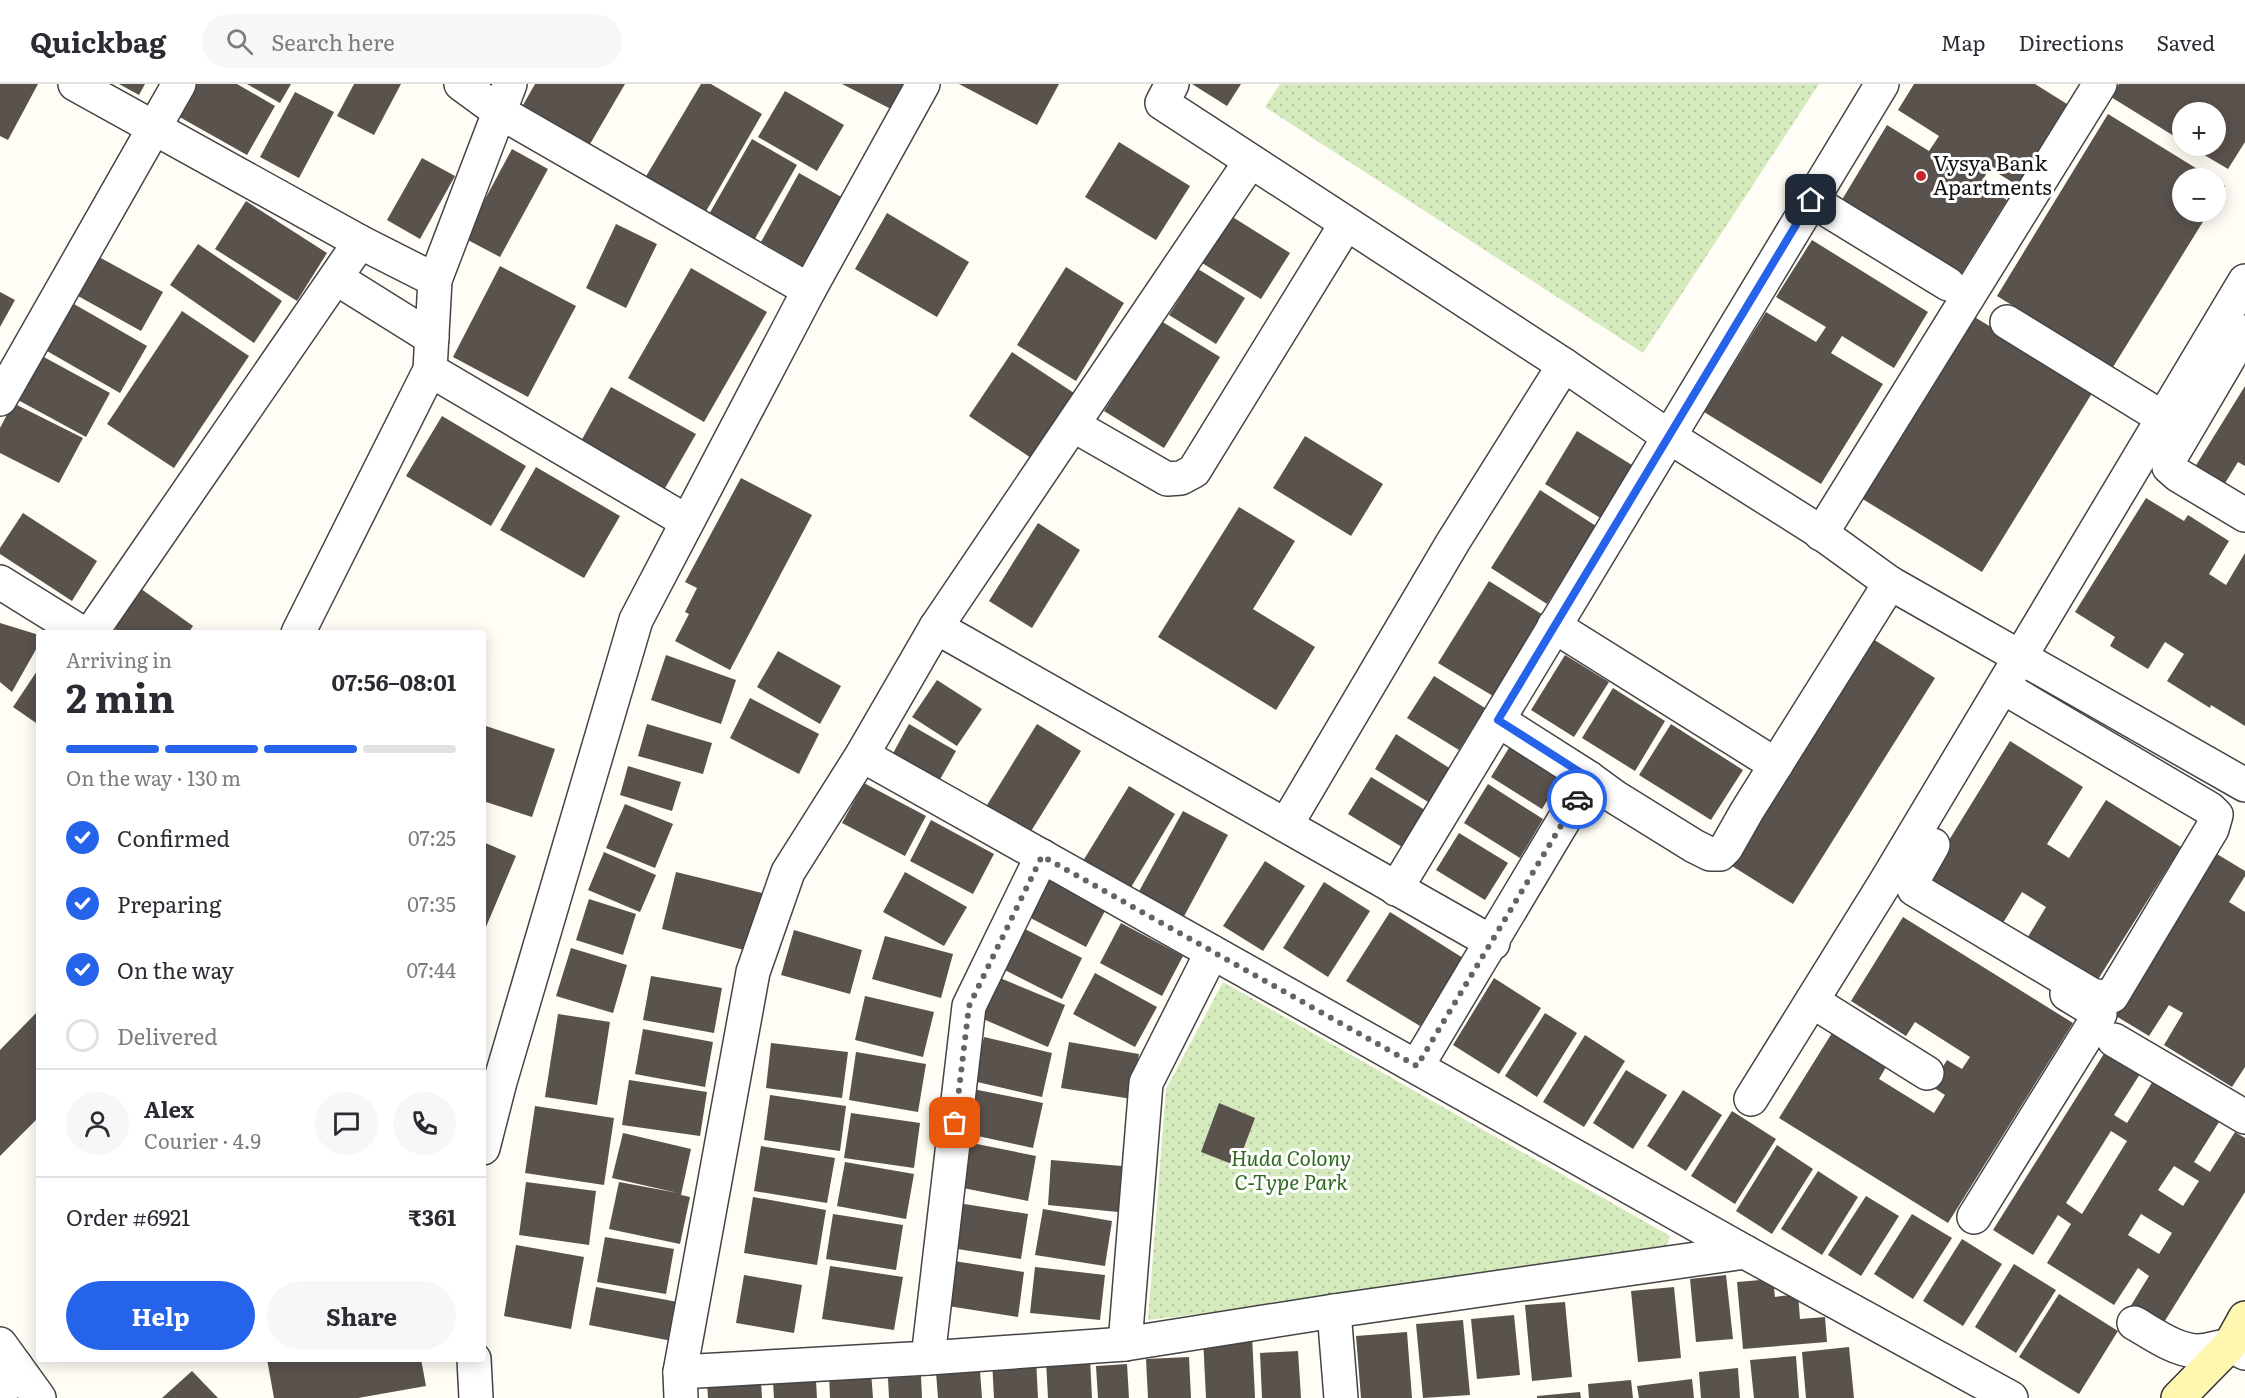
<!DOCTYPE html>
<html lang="en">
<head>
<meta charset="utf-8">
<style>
	body { margin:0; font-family:Literata,serif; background:#f7f7f7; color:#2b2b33; height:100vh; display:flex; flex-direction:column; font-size:22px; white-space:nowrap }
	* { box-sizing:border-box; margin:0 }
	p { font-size:20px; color:#7c7c81 }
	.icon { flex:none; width:33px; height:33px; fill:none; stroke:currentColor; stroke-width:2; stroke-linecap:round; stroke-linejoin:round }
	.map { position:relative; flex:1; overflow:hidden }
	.side { position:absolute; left:36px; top:546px; width:450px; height:732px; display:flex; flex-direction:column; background:#fff; border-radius:6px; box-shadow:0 3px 15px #0003 }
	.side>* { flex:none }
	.controls { position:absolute; left:2172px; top:18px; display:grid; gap:12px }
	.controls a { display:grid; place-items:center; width:54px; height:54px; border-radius:50%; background:#fff; box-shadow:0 3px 15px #0003; font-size:30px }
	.pin { position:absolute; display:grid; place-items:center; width:51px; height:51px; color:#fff; margin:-26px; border-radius:12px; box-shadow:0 3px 9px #0006 }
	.courier { position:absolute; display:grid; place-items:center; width:60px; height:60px; margin:-30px; border:4px solid #2563eb; border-radius:50%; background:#fff; color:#222; box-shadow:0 2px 8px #0007 }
	.overview em { font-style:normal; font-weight:700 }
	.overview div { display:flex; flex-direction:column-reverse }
	.overview { display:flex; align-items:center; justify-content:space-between; height:102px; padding:0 30px }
	h1 { font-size:39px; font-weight:700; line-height:45px }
	.bar { display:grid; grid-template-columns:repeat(4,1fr); gap:9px 6px; align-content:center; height:72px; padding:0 30px }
	.bar i { height:8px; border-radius:4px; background:#e1e1e2 }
	.bar .selected { background:#2563eb }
	.bar p { grid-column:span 4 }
	.line { display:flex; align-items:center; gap:15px; padding:0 30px; border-top:2px solid #e1e1e2 }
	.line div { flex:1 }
	.round { display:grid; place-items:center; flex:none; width:63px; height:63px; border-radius:32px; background:#f7f7f7 }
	ol { padding:0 30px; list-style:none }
	li { display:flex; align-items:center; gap:18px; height:66px }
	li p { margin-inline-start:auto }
	li .icon { padding:6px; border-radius:50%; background:#2563eb; color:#fff; stroke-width:4 }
	li:last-child { color:#7c7c81 }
	li i { width:33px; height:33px; border:3px solid #e1e1e2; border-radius:50% }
	.action { display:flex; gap:12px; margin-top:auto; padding:12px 30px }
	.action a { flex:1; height:69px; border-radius:36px; background:#2563eb; color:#fff; font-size:24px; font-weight:700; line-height:69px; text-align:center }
	.action a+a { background:#f7f7f7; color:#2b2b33 }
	header { display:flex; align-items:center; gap:36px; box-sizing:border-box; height:84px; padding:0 30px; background:#fff; border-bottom:2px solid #e1e1e2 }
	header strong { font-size:28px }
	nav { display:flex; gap:33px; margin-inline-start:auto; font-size:21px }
	.search { width:420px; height:54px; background:#f7f7f7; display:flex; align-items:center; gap:15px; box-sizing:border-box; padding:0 21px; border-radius:33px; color:#7c7c81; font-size:22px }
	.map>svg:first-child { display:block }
</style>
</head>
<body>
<header>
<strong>Quickbag</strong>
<div class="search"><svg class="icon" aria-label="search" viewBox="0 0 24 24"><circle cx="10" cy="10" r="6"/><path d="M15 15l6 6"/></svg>Search here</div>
<nav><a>Map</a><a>Directions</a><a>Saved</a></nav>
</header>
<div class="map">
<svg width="2245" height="1314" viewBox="0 0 2245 1314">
	<defs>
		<pattern id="park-dots" width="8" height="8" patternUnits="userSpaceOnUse" patternTransform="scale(1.5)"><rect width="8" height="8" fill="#d5ebbd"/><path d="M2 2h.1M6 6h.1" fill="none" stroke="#b6c8a1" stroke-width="1.8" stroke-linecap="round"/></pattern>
	</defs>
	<rect width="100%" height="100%" fill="#fffdf5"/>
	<g fill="url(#park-dots)">
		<polygon points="1280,0 1819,0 1643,269 1265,23"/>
		<polygon points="1223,898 1670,1152 1664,1174 1148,1236 1166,1005"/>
	</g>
	<g fill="#5a524d" fill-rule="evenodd">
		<polygon points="0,0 38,0 8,56 0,52"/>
		<polygon points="119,0 145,0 139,11"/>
		<polygon points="194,0 237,0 275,22 247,71 176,31"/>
		<polygon points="247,0 291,0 280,19"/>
		<polygon points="354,0 401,0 374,51 337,32"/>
		<polygon points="535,0 625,0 590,60 523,21"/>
		<polygon points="701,0 711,0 762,30 705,129 645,94"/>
		<polygon points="842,0 903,0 891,25"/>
		<polygon points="959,0 1059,0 1037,41"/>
		<polygon points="1192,0 1241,0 1227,22"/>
		<polygon points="1914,0 2035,0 2067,20 2017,101 1989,84 1981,100 2007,116 1960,192 1840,119 1887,41 1929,67 1939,52 1898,26"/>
		<polygon points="2119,0 2245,0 2245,58 2228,85 2189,62 2216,62 2216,28 2182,28 2182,57 2111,13"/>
		<polygon points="785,7 844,41 817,87 758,53"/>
		<polygon points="295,8 334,28 299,94 260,73"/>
		<polygon points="2108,30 2212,94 2182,94 2182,128 2209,128 2113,283 1997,212"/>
		<polygon points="752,55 797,81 753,158 708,132"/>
		<polygon points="1119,58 1190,102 1156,156 1085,113"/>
		<polygon points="512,65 548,85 500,173 464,154"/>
		<polygon points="422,74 455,92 420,155 387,136"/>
		<polygon points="799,89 845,115 806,184 761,158"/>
		<polygon points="2216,96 2225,102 2216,117"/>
		<polygon points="246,117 327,169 297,217 215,165"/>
		<polygon points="887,129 969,178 937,233 855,185"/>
		<polygon points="1231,132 1290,169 1261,215 1202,179"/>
		<polygon points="616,140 657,160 626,224 586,204"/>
		<polygon points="1812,156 1928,228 1894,284 1842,252 1831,269 1883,300 1821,400 1704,328 1766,228 1816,258 1826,243 1776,213"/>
		<polygon points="198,160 282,217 254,259 170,201"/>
		<polygon points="99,173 163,208 141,247 78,212"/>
		<polygon points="500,182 576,222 528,313 453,273"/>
		<polygon points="1066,183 1124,219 1076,297 1017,261"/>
		<polygon points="691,184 767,228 704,338 628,294"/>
		<polygon points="1198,185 1245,214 1216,260 1169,231"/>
		<polygon points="0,208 15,216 0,243"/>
		<polygon points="74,220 147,262 120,309 47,267"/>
		<polygon points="182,227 249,272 174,384 107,340"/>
		<polygon points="1968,229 2094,306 1982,488 1856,411"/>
		<polygon points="1161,237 1220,273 1164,364 1104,327"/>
		<polygon points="1012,268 1077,311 1034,376 969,332"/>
		<polygon points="42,272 110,309 86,353 18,316"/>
		<polygon points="2245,302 2245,382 2238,378 2219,409 2190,391"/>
		<polygon points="611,303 696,350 664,406 580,359"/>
		<polygon points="13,319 83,354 59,399 0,369 0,344"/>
		<polygon points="442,332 526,382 491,442 406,392"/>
		<polygon points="1577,347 1640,386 1607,438 1545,400"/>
		<polygon points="1305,352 1383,400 1351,452 1273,404"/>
		<polygon points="536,383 620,432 584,494 500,446"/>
		<polygon points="741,394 812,431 730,586 675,557 689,530 685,528 697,504 685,498"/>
		<polygon points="1540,406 1596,442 1547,520 1491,484"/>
		<polygon points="2146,414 2184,437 2188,431 2229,457 2209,490 2226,501 2245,469 2245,642 2211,621 2210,624 2167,597 2184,570 2165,558 2148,585 2110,562 2115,553 2075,528"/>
		<polygon points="1239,423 1295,457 1253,525 1315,563 1276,626 1158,553"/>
		<polygon points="23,429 97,477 72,517 0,470 0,464"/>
		<polygon points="1038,439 1080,466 1032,544 989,517"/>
		<polygon points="1489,497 1548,534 1498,615 1438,579"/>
		<polygon points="137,502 193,542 188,549 121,549 109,541"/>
		<polygon points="0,539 39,551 39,560 12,608 0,598"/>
		<polygon points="1865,550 1935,594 1793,820 1724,777"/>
		<polygon points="778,567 841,602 820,640 757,603"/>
		<polygon points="666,571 736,596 721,640 651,616"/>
		<polygon points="1565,571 1609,598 1574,653 1531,626"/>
		<polygon points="39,584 39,641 13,623"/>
		<polygon points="1434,592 1485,624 1459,666 1407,634"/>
		<polygon points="937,596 982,625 957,662 912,633"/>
		<polygon points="1613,604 1665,637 1635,687 1582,654"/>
		<polygon points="750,614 819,650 799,690 730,654"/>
		<polygon points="647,640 712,659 703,690 638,672"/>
		<polygon points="909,640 956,667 938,699 891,673"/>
		<polygon points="1037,640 1081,667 1028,752 984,726"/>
		<polygon points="1671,640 1743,686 1711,736 1639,691"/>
		<polygon points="483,641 555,665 532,733 483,717"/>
		<polygon points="1396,650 1454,687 1433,721 1375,685"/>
		<polygon points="1515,654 1566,686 1542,725 1491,693"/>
		<polygon points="2010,657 2083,703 2047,760 2069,774 2106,716 2181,763 2092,905 2023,861 2046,823 2022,808 1998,847 1922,800"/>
		<polygon points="628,682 681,698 672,727 620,711"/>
		<polygon points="1371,693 1425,726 1402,763 1348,730"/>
		<polygon points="864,699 926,732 905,772 842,739"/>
		<polygon points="1488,700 1543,735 1520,774 1464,739"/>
		<polygon points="1129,702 1175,730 1130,805 1083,777"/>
		<polygon points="625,720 673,740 655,784 606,764"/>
		<polygon points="1183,727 1228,751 1182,836 1137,811"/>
		<polygon points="931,736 994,770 973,810 910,777"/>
		<polygon points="1459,749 1508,779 1485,816 1436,786"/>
		<polygon points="483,758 516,772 483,850"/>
		<polygon points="2212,767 2245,787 2245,792 2229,818 2245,828 2245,983 2232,1003 2164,961 2183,929 2169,921 2149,952 2111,929"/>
		<polygon points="604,768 656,791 640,828 588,806"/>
		<polygon points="1265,777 1305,802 1263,867 1223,842"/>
		<polygon points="676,788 762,809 748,867 662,845"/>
		<polygon points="905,788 967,823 944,862 883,828"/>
		<polygon points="1044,790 1107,823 1086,863 1023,830"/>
		<polygon points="1324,798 1370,827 1328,893 1283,864"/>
		<polygon points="589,815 636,830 623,871 576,856"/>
		<polygon points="1390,828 1463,874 1420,942 1346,897"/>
		<polygon points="1903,833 2073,939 1948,1139 1779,1034 1832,949 1886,983 1879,995 1934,1029 1945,1011 1931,1002 1947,976 1962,985 1970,973 1915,938 1906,952 1851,917"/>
		<polygon points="1121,839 1183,872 1162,912 1100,879"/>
		<polygon points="1019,842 1082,874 1062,915 999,883"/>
		<polygon points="794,846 862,866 850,910 781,891"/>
		<polygon points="885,852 953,870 941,914 872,895"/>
		<polygon points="571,864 627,881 613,929 556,912"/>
		<polygon points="1095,889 1157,923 1135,963 1073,930"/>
		<polygon points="651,892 722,904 714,949 643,936"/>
		<polygon points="1000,894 1065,921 1048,963 983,935"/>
		<polygon points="1494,894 1541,924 1499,990 1453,961"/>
		<polygon points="865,912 934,928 923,973 855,956"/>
		<polygon points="39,926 39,1033 0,1072 0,966"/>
		<polygon points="1545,929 1577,949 1537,1013 1505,992"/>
		<polygon points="558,930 610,938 597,1021 545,1013"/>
		<polygon points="643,945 713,958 705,1003 635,990"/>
		<polygon points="1585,951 1625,977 1584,1043 1543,1018"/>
		<polygon points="984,953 1052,969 1042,1013 973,997"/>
		<polygon points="1069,958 1139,970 1132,1015 1061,1004"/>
		<polygon points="771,959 848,968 842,1014 766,1004"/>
		<polygon points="856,968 926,980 918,1028 849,1016"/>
		<path d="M2105,968L2140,990L2114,1031L2127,1039L2153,997L2219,1038L2194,1078L2210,1088L2235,1048L2245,1054V1108L2158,1248L2127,1228L2149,1192L2138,1184L2114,1221L2047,1179L2071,1140L2058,1131L2033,1171L1993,1146ZM2111,1047L2127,1057L2082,1130L2066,1119ZM2174,1082L2199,1097L2183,1122L2158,1106ZM2141,1130L2172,1149L2159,1170L2128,1151Z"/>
		<polygon points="1626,986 1667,1011 1633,1065 1593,1039"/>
		<polygon points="629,996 707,1008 700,1052 622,1041"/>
		<polygon points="973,1005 1043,1019 1033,1064 964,1049"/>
		<polygon points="1683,1006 1722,1031 1686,1087 1647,1062"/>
		<polygon points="770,1011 846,1022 840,1067 764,1056"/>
		<polygon points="1219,1019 1255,1034 1237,1082 1201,1068"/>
		<polygon points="535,1022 614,1034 604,1101 525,1089"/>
		<polygon points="1732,1027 1776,1055 1735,1120 1691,1092"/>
		<polygon points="851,1029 920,1039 914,1084 844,1074"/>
		<polygon points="623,1049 691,1065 681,1111 690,1113 680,1160 609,1145 619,1098 678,1109 612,1094"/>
		<polygon points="967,1058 1036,1072 1028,1117 958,1103"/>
		<polygon points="1777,1061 1813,1085 1772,1150 1736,1127"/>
		<polygon points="761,1062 835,1074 827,1119 754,1107"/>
		<polygon points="1051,1076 1122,1082 1118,1128 1048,1121"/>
		<polygon points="845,1078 914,1090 906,1135 837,1122"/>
		<polygon points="1818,1087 1858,1113 1822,1171 1781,1145"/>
		<polygon points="526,1098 596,1107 589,1161 519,1151"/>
		<polygon points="1866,1112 1899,1132 1861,1192 1828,1171"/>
		<polygon points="753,1113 826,1126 817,1181 744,1169"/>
		<polygon points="958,1119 1028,1130 1021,1175 951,1164"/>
		<polygon points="1043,1125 1112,1137 1105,1182 1035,1171"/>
		<polygon points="833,1130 903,1141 896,1186 826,1175"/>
		<polygon points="1912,1130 1952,1154 1913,1215 1874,1190"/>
		<polygon points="605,1153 674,1165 666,1210 597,1198"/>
		<polygon points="1962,1155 2002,1180 1963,1242 1923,1217"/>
		<polygon points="516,1161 584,1173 571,1245 504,1232"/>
		<polygon points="954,1177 1024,1188 1018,1233 948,1222"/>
		<polygon points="2014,1180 2056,1206 2016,1269 1975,1243"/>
		<polygon points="830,1182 903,1193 894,1246 822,1235"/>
		<polygon points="1035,1183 1105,1191 1100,1236 1030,1229"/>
		<polygon points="744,1191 802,1201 794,1249 736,1239"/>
		<polygon points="1726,1191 1733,1255 1696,1258 1690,1195"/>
		<polygon points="1773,1195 1775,1213 1798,1210 1800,1235 1825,1233 1827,1258 1743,1265 1737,1198"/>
		<polygon points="596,1203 678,1218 672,1257 589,1241"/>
		<polygon points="1674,1203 1681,1274 1638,1278 1631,1207"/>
		<polygon points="2059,1210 2118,1247 2079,1310 2019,1273"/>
		<polygon points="1565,1218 1572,1293 1532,1297 1525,1221"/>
		<polygon points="1514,1231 1520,1291 1477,1295 1471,1235"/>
		<polygon points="1463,1236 1470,1311 1423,1314 1416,1240"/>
		<polygon points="1407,1248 1412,1314 1361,1314 1356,1252"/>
		<polygon points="1252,1251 1255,1314 1206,1314 1203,1253"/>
		<polygon points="1849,1263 1854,1314 1806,1314 1802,1268"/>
		<polygon points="1298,1267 1301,1314 1262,1314 1260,1269"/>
		<polygon points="1796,1272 1799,1314 1754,1314 1750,1276"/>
		<polygon points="1189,1273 1191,1314 1148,1314 1146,1275"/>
		<polygon points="1036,1274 1038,1314 994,1314 992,1276"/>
		<polygon points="1090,1274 1092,1314 1048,1314 1046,1277"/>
		<polygon points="267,1275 421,1275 426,1302 358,1314 274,1314"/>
		<polygon points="1127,1280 1129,1314 1098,1314 1096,1282"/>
		<polygon points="1738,1284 1740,1314 1701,1314 1699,1288"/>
		<polygon points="192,1287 218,1314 162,1314"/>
		<polygon points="980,1287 982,1314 938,1314 936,1288"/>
		<polygon points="871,1288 873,1314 830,1314 829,1290"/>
		<polygon points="921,1292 922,1314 889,1314 888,1294"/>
		<polygon points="1692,1295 1694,1314 1639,1314 1637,1302"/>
		<polygon points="1631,1296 1633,1314 1589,1314 1588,1300"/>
		<polygon points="761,1297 762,1314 708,1314 707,1299"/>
		<polygon points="816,1297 817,1314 774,1314 773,1298"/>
		<polygon points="1580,1308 1581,1314 1537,1314 1537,1312"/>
	</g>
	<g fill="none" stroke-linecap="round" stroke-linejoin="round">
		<defs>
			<g id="street">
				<polyline points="75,0 360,158 435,196"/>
				<polyline points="461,0 498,27 809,206"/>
				<polyline points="1172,0 1162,19 1564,281 1668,352 1814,444 1890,499 2245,701"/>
				<polyline points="1811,116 1948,200"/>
				<polyline points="336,194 432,254"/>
				<polyline points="2007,238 2163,334"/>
				<polyline points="2244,248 2169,376 2169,383 2178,391 2245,431"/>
				<polyline points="430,286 686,437"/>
				<polyline points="0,315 179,0"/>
				<polyline points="1073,341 1167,395 1181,394 1194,387 1346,140"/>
				<polyline points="1821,450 2100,0"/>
				<polyline points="0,498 82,549"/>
				<polyline points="1554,542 1776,681"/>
				<polyline points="936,543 1493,859"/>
				<polyline points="91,549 360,158"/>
				<polyline points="298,549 430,286 435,196 510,0"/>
				<polyline points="1498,636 1589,694"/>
				<polyline points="862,671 1745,1168 2011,1314"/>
				<polyline points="1286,741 1453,458 1564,281"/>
				<polyline points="1933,761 1912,798 1914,805 2092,911 2106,914 2112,912 2212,745 2216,731 2210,725 2003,603"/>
				<polyline points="1396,805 1882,0"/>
				<polyline points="1812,917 1927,989"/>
				<polyline points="2114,956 2245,1033"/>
				<polyline points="1417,982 1589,694 1615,713 1694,762 1710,770 1720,770 1726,764 1747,727 1890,499"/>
				<polyline points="1751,1015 1885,799 2245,197"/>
				<polyline points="483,1064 500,998 636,536 809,206 923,0"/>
				<polyline points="1974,1133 2100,930 2067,910"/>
				<polyline points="1334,1227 1341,1314"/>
				<path d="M2134,1239C2152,1249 2173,1265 2195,1267C2219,1268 2218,1255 2245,1269"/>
				<polyline points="0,1260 39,1314"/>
				<polyline points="1125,1260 1146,999 1212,868"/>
				<polyline points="928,1274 1125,1260 1334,1227 1745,1168"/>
				<polyline points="474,1275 476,1314"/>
				<polyline points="680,1288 928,1274 969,922 1042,772"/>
				<polyline points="0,1311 16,1282"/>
				<polyline points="681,1314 680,1288 753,888 788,788 862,671 936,543 1250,78"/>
			</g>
			<polyline id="secondary" points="2178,1314 2230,1261 2245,1234"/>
		</defs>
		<use href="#street" stroke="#444" stroke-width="36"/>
		<use href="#secondary" stroke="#333" stroke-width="36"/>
		<use href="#street" stroke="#fff" stroke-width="33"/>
		<use href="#secondary" stroke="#fff6b0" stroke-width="33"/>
	</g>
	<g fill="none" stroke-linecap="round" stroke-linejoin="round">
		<polyline stroke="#646461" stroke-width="6" stroke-dasharray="0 10.8" points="955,1039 969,922 1042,772 1417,982 1577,715"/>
		<polyline stroke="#2563eb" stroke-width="8" points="1577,715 1589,694 1498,636 1811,116"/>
	</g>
	<circle fill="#c4262e" stroke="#fff" stroke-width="2" cx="1921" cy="92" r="6"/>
	<g text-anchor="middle" stroke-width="6" stroke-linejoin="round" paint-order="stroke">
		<g font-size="21" fill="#111" stroke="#fff" text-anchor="start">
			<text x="1933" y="87">Vysya Bank<tspan x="1933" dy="24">Apartments</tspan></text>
		</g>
		<g font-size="21" font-style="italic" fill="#2f6b1f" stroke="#fff">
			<text x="1291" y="1082">Huda Colony<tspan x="1291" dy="24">C-Type Park</tspan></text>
		</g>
	</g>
</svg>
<div class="controls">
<a>+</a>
<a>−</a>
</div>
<div class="pin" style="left:955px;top:1039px;background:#ea580c"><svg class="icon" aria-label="bag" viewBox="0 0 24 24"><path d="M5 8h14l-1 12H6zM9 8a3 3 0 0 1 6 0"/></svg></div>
<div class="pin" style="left:1811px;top:116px;background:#1f2937"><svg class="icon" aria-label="home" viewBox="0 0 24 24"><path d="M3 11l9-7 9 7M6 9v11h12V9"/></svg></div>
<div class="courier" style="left:1577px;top:715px"><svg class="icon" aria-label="car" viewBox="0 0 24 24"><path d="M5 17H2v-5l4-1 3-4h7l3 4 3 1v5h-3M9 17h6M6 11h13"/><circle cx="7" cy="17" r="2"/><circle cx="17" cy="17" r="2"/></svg></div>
<section class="side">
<div class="overview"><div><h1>2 min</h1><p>Arriving in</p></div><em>07:56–08:01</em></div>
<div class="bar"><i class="selected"></i><i class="selected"></i><i class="selected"></i><i></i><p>On the way · 130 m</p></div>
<ol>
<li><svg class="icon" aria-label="check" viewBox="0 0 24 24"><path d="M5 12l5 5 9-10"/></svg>Confirmed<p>07:25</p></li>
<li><svg class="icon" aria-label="check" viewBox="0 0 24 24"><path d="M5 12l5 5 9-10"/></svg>Preparing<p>07:35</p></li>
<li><svg class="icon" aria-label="check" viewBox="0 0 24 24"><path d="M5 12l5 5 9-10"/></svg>On the way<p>07:44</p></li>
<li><i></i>Delivered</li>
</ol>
<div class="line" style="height:108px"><a class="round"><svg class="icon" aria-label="person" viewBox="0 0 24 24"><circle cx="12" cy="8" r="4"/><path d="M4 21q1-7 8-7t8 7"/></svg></a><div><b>Alex</b><p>Courier · 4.9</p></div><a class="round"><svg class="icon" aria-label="chat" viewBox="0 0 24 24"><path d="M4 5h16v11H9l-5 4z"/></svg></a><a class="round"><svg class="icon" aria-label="phone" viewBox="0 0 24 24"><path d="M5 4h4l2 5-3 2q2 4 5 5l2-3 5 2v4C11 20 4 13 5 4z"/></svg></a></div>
<div class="line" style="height:78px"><div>Order #6921</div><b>₹361</b></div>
<div class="action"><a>Help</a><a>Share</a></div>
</section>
</div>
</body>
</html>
